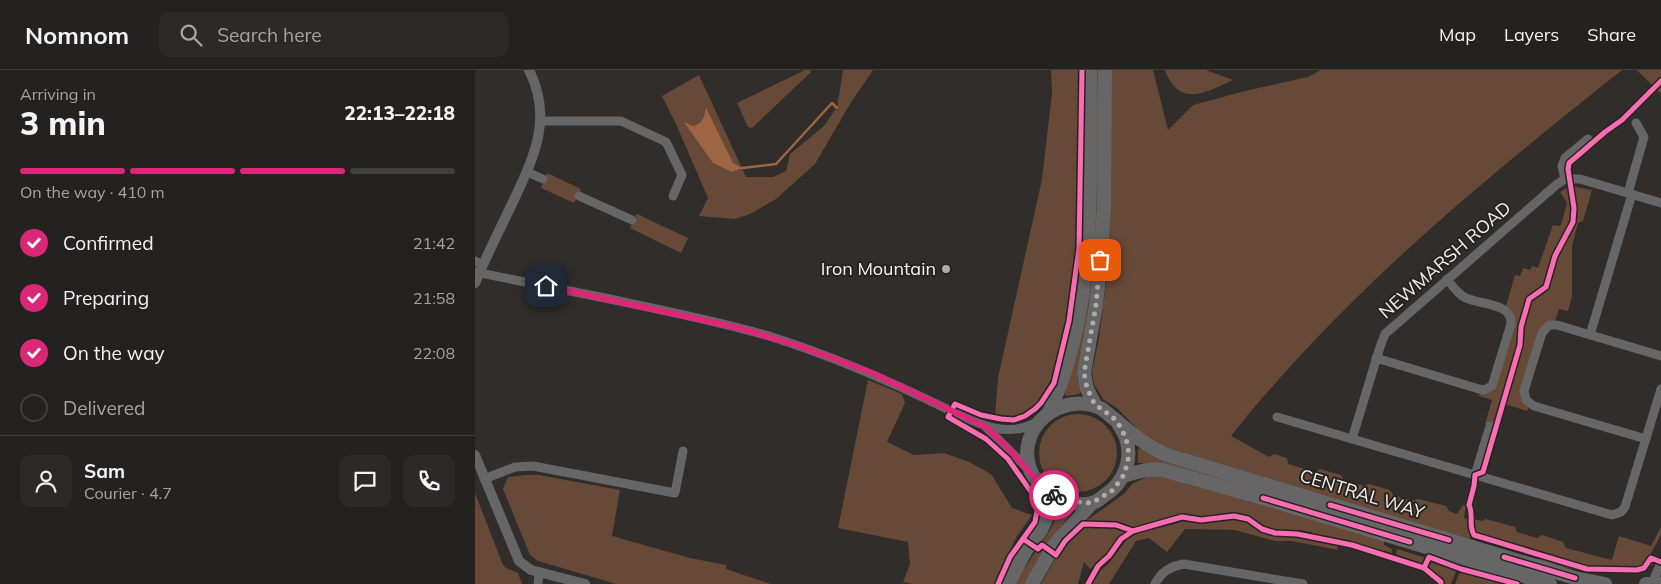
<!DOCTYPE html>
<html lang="en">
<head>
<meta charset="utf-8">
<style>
	body { margin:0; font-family:Mulish,sans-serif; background:#2c2a29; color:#f1f3f6; height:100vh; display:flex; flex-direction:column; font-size:19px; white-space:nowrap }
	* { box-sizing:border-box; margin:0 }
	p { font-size:16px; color:#a3a4a5 }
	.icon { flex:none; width:28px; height:28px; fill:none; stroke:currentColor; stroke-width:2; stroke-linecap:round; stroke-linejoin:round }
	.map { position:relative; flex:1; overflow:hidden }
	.panel { display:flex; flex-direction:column; background:#242220; width:475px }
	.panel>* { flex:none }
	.pin { position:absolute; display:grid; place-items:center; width:42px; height:42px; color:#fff; margin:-21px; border-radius:10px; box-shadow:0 2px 8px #0006 }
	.courier { position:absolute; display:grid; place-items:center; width:50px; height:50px; margin:-25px; border:4px solid #db2777; border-radius:50%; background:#fff; color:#222; box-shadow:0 1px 6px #0007 }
	.summary em { font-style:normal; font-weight:800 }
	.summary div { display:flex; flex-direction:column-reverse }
	.summary { display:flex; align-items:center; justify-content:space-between; height:85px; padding:0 20px }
	h1 { font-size:32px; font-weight:800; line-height:38px }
	.bar { display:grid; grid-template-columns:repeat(4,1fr); gap:8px 5px; align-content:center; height:60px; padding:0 20px }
	.bar i { height:6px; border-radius:4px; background:#413f3e }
	.bar .selected { background:#db2777 }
	.bar p { grid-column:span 4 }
	.line { display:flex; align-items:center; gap:12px; padding:0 20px; border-top:1px solid #413f3e }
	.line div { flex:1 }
	.round { display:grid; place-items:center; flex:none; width:52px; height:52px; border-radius:10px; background:#2c2a29 }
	ol { padding:0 20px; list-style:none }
	li { display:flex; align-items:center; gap:15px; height:55px }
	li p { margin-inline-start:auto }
	li .icon { padding:5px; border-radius:50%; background:#db2777; color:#fff; stroke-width:4 }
	li:last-child { color:#a3a4a5 }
	li i { width:28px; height:28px; border:2px solid #413f3e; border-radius:50% }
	header { display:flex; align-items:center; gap:30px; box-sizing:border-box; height:70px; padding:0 25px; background:#242220; border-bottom:1px solid #413f3e }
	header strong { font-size:24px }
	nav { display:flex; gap:28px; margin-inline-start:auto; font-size:18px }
	.search { width:350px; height:45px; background:#2c2a29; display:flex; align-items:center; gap:12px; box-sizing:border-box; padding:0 18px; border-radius:10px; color:#a3a4a5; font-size:19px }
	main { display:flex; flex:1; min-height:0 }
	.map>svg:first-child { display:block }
</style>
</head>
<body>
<header>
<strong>Nomnom</strong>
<div class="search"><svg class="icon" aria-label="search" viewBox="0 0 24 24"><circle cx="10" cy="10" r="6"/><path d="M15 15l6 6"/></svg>Search here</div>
<nav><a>Map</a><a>Layers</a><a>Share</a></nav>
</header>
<main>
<section class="panel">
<div class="summary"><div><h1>3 min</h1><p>Arriving in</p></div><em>22:13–22:18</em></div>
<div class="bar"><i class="selected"></i><i class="selected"></i><i class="selected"></i><i></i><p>On the way · 410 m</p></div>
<ol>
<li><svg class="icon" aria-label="check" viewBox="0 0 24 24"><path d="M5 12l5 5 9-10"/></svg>Confirmed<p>21:42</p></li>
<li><svg class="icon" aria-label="check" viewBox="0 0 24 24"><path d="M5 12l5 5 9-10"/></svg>Preparing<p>21:58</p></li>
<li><svg class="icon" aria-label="check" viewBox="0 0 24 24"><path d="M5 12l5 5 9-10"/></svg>On the way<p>22:08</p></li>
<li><i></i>Delivered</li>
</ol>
<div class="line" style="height:90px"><a class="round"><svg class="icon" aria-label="person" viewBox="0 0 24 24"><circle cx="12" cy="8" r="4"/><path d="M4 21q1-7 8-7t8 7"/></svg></a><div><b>Sam</b><p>Courier · 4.7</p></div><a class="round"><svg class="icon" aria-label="chat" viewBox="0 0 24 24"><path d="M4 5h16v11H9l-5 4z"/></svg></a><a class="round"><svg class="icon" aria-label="phone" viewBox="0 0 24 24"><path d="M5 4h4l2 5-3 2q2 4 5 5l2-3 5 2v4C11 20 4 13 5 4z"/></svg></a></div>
</section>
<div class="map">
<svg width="1186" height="514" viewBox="0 0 1186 514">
	<rect width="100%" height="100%" fill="#302d2b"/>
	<g fill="#674937">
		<polygon points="330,0 335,0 336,2 277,58 273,57 262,33"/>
		<polygon points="368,0 398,0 375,34 340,94 301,129 275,144 260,149 224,146 233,128 201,54 187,26 224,5 271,107 298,107 311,101 315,84 349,56 360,40 364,40 362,38"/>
		<path d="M576,0H603C605,67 610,297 556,338C545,347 534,347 520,347L523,308L567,109L577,23Z"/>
		<polygon points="620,0 624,0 622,178 610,261 603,298 602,306 606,321 604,324 591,326 589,323 597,299"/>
		<path d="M637,0H678L693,60L718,35L770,21L833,7L846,0H1147C1007,111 868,225 756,366L794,387L799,384L812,388L813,394L840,402L845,399L866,405L869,411L889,416L894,414L915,420L918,425L937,431L943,429L971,436L974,441L982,444L988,435L991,436L989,448L994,450C994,456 997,463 995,470L686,376L669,366L643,339L628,329L619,314L617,301L624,268L633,197Z"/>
		<path d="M690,0H731L758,10C730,23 704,38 690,0Z"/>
		<polygon points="1162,0 1186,0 1186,24"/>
		<polygon points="72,103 106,119 99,133 66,118"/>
		<path d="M1096,116L1117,120L1108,151L1103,153L1097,176V226L1093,241L1084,239L1080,251C1072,251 1068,253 1064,261L1046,321C1045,328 1048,333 1054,337L1052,341L1033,335L1030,336L1024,358L1010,354L1017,330L1004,326L1005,323H1012L1040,254C1040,246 1037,240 1031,236L1040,205L1045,206L1048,198L1055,200L1057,196L1063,198L1078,155L1084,156L1086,155L1092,133L1085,122Z"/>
		<polygon points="162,144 213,168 206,183 155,158"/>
		<polygon points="393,310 427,324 430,333 412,372 439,385 469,383 494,392 516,404 537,438 557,445 542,466 519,514 437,514 428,512 435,494 433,472 363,458"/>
		<circle cx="603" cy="383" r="39"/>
		<polygon points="666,378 675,384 962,471 686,393 663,393 663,379"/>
		<polygon points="51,405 64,405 145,420 137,466 215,488 251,495 251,499 296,514 141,514 63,491 55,485 28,419 33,407"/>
		<polygon points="673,406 686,406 720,414 909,471 909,475 917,479 917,483 826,460 796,460 773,445 759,443 740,446 699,446 663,456 650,463 639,474 633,485 615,499 609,492 603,514 566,514 591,470 611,451 650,423 657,414"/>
		<polygon points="0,423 28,495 31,498 43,503 47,514 0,514"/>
		<path d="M583,437L595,440L597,443C577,466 564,487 551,514H539L575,460L579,452L581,439Z"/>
		<polygon points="762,449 770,451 785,460 800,465 829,468 862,475 863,480 817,471 800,471 760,460 710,459 692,482 674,468 661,471 634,514 617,514 626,500 635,492 653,468 667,462 700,454 710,450 736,452"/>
		<polygon points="998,449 1007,451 1011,449 1040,457 1042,462 1062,468 1067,465 1088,472 1091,478 1137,490 1144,466 1176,476 1186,457 1186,465 1170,494 1162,499 1119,499 1004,466 999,458"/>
		<polygon points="922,479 951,488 949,494 921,484"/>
		<path d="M1064,486L1120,502L1162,501L1172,496L1175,491L1179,493C1160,514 1091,498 1062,491Z"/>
		<polygon points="966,488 984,494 976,514 968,514 969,509 961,505 952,495 954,489 964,492"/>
		<polygon points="989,501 1038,514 980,514 984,504"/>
	</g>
	<path fill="#9d6543" d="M231,38L258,93L267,98L257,102L238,93L209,52L218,56C228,54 229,48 231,38Z"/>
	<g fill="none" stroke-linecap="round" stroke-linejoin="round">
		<polyline stroke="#9d6543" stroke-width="2.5" points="267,98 301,94 357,33 362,38"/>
		<g stroke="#666" stroke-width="9">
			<polyline points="66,51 146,51 191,72 207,105 198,126"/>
			<polyline points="52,102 68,109"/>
			<polyline points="1090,109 1087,96 1090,88 1113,69"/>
			<polyline points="1153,123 1169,67 1161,53"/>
			<polyline points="104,126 157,150"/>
			<polyline points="0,191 8,195"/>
			<path d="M125,227C182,239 239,250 294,266C358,286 417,312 476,341C504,354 532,369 562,352"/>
			<polyline points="1115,265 1157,124"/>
			<path d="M901,288L1004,319L1009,320L1017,316L1036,254C1038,232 1003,235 989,227C982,223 977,215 972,209"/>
			<polyline points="802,347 1137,445 1146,442 1150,437 1186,319"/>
			<polyline points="511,357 555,401"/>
			<polyline points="877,369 905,277 910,264 1081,115 1090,109 1105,109 1186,133"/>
			<polyline points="1171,369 1059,336 1051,330 1049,321 1067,263 1074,255 1082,255 1186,286"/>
			<polyline points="1000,405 1015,356"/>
			<polyline points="9,409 40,397 58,396 200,423 208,381"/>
			<polyline points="1177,513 1186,493"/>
			<polyline points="63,514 64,502"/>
			<path d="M680,514C686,502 695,496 709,494L828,514"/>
		</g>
		<g stroke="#666" stroke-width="10">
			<path d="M0,213C11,187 24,161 36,136C58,89 79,50 54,0"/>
			<polyline points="0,385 44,491 56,500 110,514"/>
		</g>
		<g stroke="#676666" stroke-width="14">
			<polyline points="620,335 612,319 609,303 621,235 624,208 629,137 630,0"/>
			<path d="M574,342C609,267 614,185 615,103C615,69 616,34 615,0"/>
			<path d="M642,351C645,357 649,362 651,368C658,390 649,413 630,425C626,428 622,432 617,433C604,436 588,432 577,424C570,419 560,410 556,402C538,358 587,319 627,339C648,356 668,375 692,385L1100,508L1130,514"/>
			<path d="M648,406C662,402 673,398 688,400L788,428L1075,514"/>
			<polyline points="533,514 551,480 566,460 571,449 573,421"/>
			<polyline points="557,514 580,474 617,433"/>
			<polyline points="1171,514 1185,514"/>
		</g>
		<polyline stroke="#666" stroke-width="9" points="0,202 125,227"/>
		<defs>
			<g id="cycleway">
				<path d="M1186,11L1147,50L1130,62L1094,93L1093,99L1099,138L1098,152L1080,186L1071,217L1054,229L1046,257L1045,275L1008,402L1000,405L999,416L994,435C999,445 993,455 999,465L1112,499L1162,500L1169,498L1176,488L1186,492"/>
				<polyline points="788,428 935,472"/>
				<polyline points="855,435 974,470"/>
				<polyline points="548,469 563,479 567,475 581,485 590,471 608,454 641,455 658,461"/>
				<polyline points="1029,487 1100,508"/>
				<polyline points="949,498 954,487 986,499 1042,514"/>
				<polyline points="523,514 535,487 560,452 562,441 561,429 533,389 511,369 473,347 480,334 506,345 526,349 539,350 550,346 560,339 566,333 579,313 594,251 604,178 607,0"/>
				<polyline points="613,514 623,496 634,486 646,469 658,461 707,447 726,450 759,446 773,449 787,459 800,463 822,464 877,475 949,498 966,512 966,514"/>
			</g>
		</defs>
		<use href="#cycleway" stroke="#272320" stroke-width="8"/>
		<use href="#cycleway" stroke="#f96db3" stroke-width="5"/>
	</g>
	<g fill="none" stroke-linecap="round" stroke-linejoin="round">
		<polyline stroke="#b0acab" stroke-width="5" stroke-dasharray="0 9" points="579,425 591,431 617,433 638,420 648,406 652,395 654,384 651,368 642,351 627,339 620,335 612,318 609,303 621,235 625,190"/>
		<polyline stroke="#db2777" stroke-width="6" points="71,216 264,258 324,276 395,302 511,357 536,381 565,414 579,425"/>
	</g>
	<circle fill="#b0acab" stroke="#272320" stroke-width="2" cx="471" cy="199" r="5"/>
	<g text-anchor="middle" stroke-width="4" stroke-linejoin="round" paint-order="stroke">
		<g font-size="18" fill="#f5f1f0" stroke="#272320">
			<text transform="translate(970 190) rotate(-41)" y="6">NEWMARSH ROAD</text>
			<text transform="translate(887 424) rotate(17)" y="6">CENTRAL WAY</text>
		</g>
		<g font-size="18" fill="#f5f1f0" stroke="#272320" text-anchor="end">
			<text x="461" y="205">Iron Mountain</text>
		</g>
	</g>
</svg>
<div class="pin" style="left:625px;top:190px;background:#ea580c"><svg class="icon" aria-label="bag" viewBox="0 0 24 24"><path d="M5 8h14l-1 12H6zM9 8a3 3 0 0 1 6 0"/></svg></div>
<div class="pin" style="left:71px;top:216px;background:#1f2937"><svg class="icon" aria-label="home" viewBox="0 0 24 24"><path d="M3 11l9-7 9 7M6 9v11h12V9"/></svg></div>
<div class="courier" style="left:579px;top:425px"><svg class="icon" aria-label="bike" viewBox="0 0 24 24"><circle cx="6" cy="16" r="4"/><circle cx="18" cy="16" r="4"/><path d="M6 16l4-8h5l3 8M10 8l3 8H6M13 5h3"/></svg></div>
</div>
</main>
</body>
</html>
